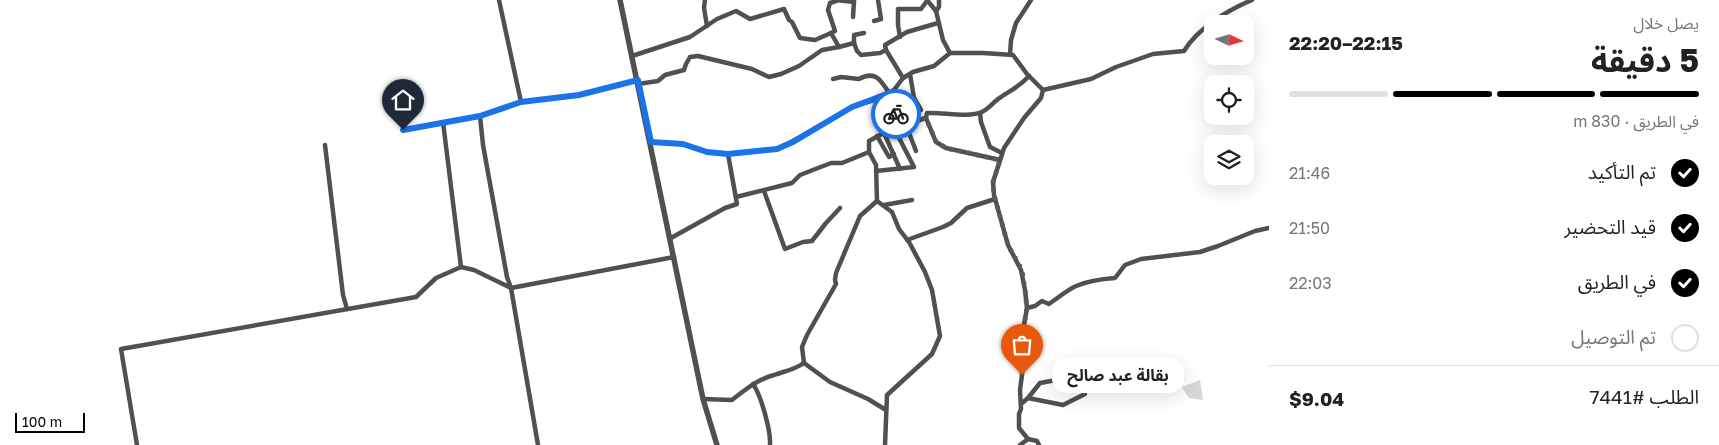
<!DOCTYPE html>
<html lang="ar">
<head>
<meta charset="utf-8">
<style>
	body { margin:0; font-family:"Golos Text","Noto Sans Arabic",sans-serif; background:#f2f2f2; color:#222; direction:rtl; height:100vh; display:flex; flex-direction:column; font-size:19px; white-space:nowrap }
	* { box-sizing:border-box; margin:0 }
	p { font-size:16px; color:#767676 }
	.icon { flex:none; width:28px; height:28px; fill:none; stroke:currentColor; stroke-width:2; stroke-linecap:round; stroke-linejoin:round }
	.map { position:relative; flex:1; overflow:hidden; direction:ltr }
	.details { display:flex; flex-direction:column; background:#fff; width:450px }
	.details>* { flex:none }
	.needle { width:32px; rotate:95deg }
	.tools { position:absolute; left:1204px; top:15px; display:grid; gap:10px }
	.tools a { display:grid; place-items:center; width:50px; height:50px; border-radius:10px; background:#fff; box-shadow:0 5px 20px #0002; font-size:25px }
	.scale { position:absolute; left:15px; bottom:12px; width:70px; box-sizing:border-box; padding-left:5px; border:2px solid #000; border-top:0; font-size:14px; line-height:18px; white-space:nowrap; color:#000; -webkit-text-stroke:4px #fff; paint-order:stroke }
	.pin { position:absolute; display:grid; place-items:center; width:42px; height:42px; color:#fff; margin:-51px -21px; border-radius:50% 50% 50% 0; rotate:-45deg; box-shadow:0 0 5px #0007 }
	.pin .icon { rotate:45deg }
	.courier { position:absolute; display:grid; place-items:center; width:50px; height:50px; margin:-25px; border:4px solid #1a73e8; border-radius:50%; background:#fff; color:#222; box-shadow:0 1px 6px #0007 }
	.bubble { position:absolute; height:35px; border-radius:15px; background:#fff; box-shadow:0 5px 20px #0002; font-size:16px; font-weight:700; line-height:35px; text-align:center; direction:rtl }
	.summary em { font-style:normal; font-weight:700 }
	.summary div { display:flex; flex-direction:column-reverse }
	.summary { display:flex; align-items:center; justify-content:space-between; height:85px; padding:0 20px }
	h1 { font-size:32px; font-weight:700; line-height:38px }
	.bar { display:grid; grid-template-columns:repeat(4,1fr); gap:8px 5px; align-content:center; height:60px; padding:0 20px }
	.bar i { height:6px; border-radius:4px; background:#e0e0e0 }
	.bar .active { background:#000 }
	.bar p { grid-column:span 4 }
	.line { display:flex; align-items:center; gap:12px; padding:0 20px; border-top:1px solid #e0e0e0 }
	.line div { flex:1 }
	ol { padding:0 20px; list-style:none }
	li { display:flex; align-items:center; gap:15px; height:55px }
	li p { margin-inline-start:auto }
	li .icon { padding:5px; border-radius:50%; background:#000; color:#fff; stroke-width:4 }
	li:last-child { color:#767676 }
	li i { width:28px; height:28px; border:2px solid #e0e0e0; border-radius:50% }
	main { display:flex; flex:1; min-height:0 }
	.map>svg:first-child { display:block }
</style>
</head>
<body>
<main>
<section class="details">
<div class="summary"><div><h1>5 دقيقة</h1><p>يصل خلال</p></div><em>22:15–22:20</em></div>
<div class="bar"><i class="active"></i><i class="active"></i><i class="active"></i><i></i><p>في الطريق · 830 m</p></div>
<ol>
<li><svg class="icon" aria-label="check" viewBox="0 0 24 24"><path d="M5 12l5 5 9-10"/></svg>تم التأكيد<p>21:46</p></li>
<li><svg class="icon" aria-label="check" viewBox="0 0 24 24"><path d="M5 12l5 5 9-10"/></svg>قيد التحضير<p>21:50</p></li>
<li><svg class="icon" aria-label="check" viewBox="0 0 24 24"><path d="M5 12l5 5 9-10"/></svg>في الطريق<p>22:03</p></li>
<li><i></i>تم التوصيل</li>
</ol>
<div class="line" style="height:65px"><div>الطلب #7441</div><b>$9.04</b></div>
</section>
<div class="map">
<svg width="1269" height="445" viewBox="0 0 1269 445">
	<rect width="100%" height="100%" fill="#fff"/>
	<polygon fill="#d7d7d7" points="1200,380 1203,400 1189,398 1182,387"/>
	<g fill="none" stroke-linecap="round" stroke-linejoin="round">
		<g stroke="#505050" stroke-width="4.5">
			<polyline points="499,0 521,102"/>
			<polyline points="705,0 704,8 707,26"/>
			<polyline points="836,0 854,2"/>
			<polyline points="927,0 936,11 943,40 950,53"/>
			<polyline points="936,11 939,7 939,0"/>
			<polyline points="853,17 854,1"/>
			<polyline points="874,21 881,19 878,0"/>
			<polyline points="831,33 835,31 828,10 830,3 836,1"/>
			<polyline points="900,37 898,25 898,9 921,9 927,1"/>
			<polyline points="854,43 854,35 864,33"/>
			<polyline points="886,50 885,45 907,32 938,23"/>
			<polyline points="1010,55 1011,40 1016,23 1031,0"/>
			<polyline points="632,56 690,37 717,19 736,11 750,19 784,9 789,20 792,22 800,38 815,40 831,33 839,47 854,43 857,51 861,55 880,53 886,50 903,78"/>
			<polyline points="910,74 914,98 921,110"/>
			<path d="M833,79L841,77L859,79C875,70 881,80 889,93"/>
			<polyline points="638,84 658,81 665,75 684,70 686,64 690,57 698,56 752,69 769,77 781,74 799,66 822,50 839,47"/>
			<polyline points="895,90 911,122"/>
			<polyline points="887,94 901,125"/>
			<polyline points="880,98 891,129"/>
			<polyline points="980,113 981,122 990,147 1002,153"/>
			<polyline points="480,116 483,145 507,277 511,288 538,445"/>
			<path d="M926,118L927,113C943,112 968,118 982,112C990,108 994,101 1001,97C1013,89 1019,87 1029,76"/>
			<polyline points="443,122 461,267"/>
			<polyline points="906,125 916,151"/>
			<polyline points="403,130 480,116 521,102 579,95 638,80"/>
			<polyline points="884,133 900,169"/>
			<polyline points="877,136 889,157 894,154"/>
			<polyline points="651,142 683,144 707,152 728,154 737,204 725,208 671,238"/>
			<polyline points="325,145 343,295 347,309"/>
			<polyline points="869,152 876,165 877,201 892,212 899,229 909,242 925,272 932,290 940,336 932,354 887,395 885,445"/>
			<polyline points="728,154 777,149 793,141 852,107 880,98 894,90 903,78 913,72 934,66 950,53 983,53 1013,55 1027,74 1043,90"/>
			<polyline points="876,171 914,167 894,128"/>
			<polyline points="764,191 785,249 803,242 812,241 826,223 840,208"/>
			<polyline points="736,197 792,183 800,175 831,163 842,163 869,152 869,141 891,129 926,118 936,142 946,148 1000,160"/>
			<polyline points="877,201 860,216 836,273 835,280 836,284 807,335 802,347 804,363 830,382 868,399 886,410"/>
			<polyline points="884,205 912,200"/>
			<polyline points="907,240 943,227 951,223 967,208 995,199"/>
			<path d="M1027,308L1035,306L1042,301L1049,304C1058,298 1067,290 1076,286C1088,281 1101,279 1115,278L1125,265L1141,259L1200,252L1218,246L1255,231L1269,228"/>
			<polyline points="1062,379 1084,370"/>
			<path d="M753,384C761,395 771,431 770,445"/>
			<polyline points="1028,398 1063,405 1085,394"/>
			<path d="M703,399L732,400C745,390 758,379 774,375C785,371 794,370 804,363"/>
			<polyline points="1021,404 1028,398 1040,383 1062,379 1085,383"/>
			<polyline points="1028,439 1037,441 1039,445"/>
			<polyline points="137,445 121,349 416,297 436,278 461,267 474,270 511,288 674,257"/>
			<path d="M1020,445L1028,439L1019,428V414L1021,409L1020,390L1022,375V336L1027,308L1025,290L1021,270L1008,245L994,195L993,182L1004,148L1024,118L1041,98L1043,90L1091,79L1116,67L1153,54L1184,51C1198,28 1228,10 1252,0"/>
		</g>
		<polyline stroke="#505050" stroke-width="5.5" points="620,0 703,399 717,445"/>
	</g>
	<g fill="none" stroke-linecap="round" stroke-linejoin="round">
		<polyline stroke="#595959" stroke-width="5" stroke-dasharray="0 9" points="896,114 901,125 926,118 936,142 946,148 1000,160 993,182 994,195 1008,245 1022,270 1025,290 1027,308 1022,336 1022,375"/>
		<polyline stroke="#1a73e8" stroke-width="6" points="403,130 480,116 521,102 579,95 638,80 651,142 683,144 707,152 728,154 777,149 793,142 852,107 887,94 896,114"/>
	</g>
</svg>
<div class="tools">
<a><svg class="needle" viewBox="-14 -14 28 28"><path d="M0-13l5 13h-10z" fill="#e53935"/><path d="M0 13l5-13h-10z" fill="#767676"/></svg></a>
<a><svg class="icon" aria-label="locate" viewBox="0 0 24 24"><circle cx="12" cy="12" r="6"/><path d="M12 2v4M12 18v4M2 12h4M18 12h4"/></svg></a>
<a><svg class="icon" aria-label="layers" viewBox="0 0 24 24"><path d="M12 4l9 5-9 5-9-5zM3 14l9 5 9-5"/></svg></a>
</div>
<div class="scale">100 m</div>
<div class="pin" style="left:1022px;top:375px;background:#ea580c"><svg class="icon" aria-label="bag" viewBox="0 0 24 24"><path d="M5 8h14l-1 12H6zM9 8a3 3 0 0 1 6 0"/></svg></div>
<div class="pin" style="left:403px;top:130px;background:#1f2937"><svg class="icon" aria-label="home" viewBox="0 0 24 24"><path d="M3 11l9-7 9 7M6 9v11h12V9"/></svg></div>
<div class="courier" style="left:896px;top:114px"><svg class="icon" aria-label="bike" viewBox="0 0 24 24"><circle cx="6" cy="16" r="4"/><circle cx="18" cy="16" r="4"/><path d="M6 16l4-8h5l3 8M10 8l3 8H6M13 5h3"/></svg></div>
<div class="bubble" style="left:1052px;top:358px;width:132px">بقالة عبد صالح</div>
</div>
</main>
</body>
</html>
